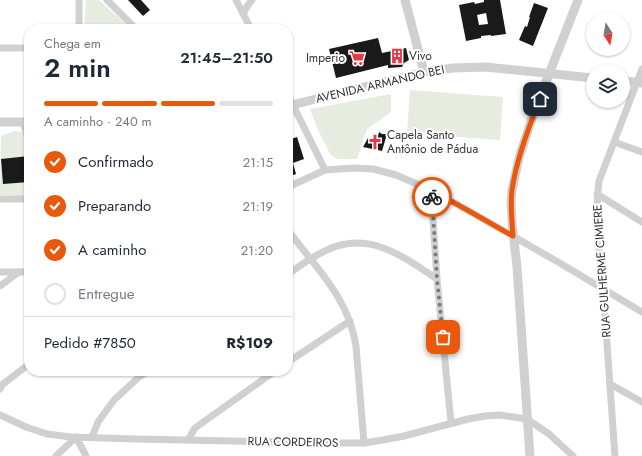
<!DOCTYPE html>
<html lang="pt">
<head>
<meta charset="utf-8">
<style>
	body { margin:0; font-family:Jost,sans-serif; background:#f2f2f3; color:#1f2937; height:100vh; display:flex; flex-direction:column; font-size:15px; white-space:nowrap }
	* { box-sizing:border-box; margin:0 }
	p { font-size:13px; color:#747a83 }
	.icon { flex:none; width:22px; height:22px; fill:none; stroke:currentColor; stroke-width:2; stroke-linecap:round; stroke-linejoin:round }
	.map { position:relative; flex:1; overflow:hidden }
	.side { position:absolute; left:24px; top:24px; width:269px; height:352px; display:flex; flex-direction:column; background:#fff; border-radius:16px; box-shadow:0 1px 3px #0004 }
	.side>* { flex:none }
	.needle { width:26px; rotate:169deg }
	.tools { position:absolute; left:586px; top:12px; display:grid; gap:8px }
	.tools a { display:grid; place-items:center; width:44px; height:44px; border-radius:50%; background:#fff; box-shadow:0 1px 3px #0004; font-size:20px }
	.pin { position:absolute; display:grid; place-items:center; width:34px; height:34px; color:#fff; margin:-17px; border-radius:8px; box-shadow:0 2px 6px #0006 }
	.courier { position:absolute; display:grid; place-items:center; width:40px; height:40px; margin:-20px; border:3px solid #ea580c; border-radius:50%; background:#fff; color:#222; box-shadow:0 1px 5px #0007 }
	.summary em { font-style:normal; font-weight:600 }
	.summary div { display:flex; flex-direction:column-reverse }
	.summary { display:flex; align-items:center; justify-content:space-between; height:68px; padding:0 20px }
	h1 { font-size:26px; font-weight:600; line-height:30px }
	.bar { display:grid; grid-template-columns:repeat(4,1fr); gap:6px 4px; align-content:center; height:48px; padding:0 20px }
	.bar i { height:5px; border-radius:3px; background:#e0e1e3 }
	.bar .selected { background:#ea580c }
	.bar p { grid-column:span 4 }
	.line { display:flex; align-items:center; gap:10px; padding:0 20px; border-top:1px solid #e0e1e3 }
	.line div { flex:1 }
	ol { padding:0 20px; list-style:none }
	li { display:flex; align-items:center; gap:12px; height:44px }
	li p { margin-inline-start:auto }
	li .icon { padding:4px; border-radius:50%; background:#ea580c; color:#fff; stroke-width:4 }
	li:last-child { color:#747a83 }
	li i { width:22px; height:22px; border:2px solid #e0e1e3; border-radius:50% }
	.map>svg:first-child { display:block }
</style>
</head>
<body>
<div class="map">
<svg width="642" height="456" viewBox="0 0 642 456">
	<rect width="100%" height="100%" fill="#fff"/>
	<g fill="#e6ecdf">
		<polygon points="86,0 99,0 131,29 84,29"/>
		<polygon points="410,90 503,97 500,140 407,133"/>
		<polygon points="391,94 391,112 367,129 357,159 337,159 330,154 318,130 310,109"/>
		<polygon points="16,131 22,132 29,140 29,196 0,195 1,136 6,134"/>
	</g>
	<g fill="#1a1a1a" fill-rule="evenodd">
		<polygon points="128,0 141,0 150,10 143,16"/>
		<path d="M484,0H500L506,34L491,36V35L481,36V38L466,41L459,5L474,2L475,4L484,2ZM486,13L488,24L479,25L477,15Z"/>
		<polygon points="534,3 548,8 533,46 519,40 525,26 527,27 530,17 529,17"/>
		<polygon points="378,38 382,53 406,48 409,60 404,63 402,67 388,68 388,65 336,78 329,49"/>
		<polygon points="379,132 382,134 387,134 382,151 363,147 368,138 372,140 377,140"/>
		<polygon points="297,137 304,159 293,163 296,174 288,177 288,140"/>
		<polygon points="29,156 29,182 3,184 1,159"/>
	</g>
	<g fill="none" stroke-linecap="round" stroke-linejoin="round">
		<g stroke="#d0d0d0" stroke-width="7">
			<polyline points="79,0 79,29"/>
			<polyline points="107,0 136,29"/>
			<polyline points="236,0 251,29"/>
			<polyline points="243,14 248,5 252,0"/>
			<polyline points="0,48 29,48"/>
			<polyline points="288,95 325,170"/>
			<polyline points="23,122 27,135 29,137"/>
			<polyline points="614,142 642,152"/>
			<polyline points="288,187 325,170 354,168 373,169 396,175 431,190 469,211 558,262 642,312"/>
			<polyline points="431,190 437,279 451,423"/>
			<polyline points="597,194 642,222"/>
			<polyline points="0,199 29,199"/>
			<path d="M288,230C315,267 349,298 356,346L364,443"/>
			<polyline points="0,272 29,272"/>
			<path d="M288,274C301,265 313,256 327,250C369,230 404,257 437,279"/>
			<polyline points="0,286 19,272"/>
			<polyline points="288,362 350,321"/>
			<polyline points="610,384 642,402"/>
			<polyline points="0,389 3,384 29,364"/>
			<polyline points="0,415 26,427 47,434 71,437 135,439 335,443 364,443 383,440 404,436 468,419 485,416 499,415 527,419 549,434 573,456"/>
			<polyline points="92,437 98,422 114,400 139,377 148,371"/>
			<polyline points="188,440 195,428 275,371"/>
			<polyline points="56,456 76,437 86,456"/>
			<path d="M615,456C611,400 607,344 603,288C600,252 594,216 599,181L642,69"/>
		</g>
		<g stroke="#d0d0d0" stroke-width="9">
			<polyline points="405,0 424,72"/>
			<polyline points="623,81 642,83"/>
			<polyline points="288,106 424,72 453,68 485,67 593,78"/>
			<polyline points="0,122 29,122"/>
			<polyline points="530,456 517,267 512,223 511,202 512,190 519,158 534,112 578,0"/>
		</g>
	</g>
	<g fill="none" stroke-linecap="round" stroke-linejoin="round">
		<polyline stroke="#7a7a7a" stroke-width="4" stroke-dasharray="0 7.2" points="432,197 437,279 443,337"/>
		<path stroke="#ea580c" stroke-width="5" d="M432,197L431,190L469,211L513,236C512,221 510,205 512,190C516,161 529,126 540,99"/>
	</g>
	<defs>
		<symbol id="building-bare" viewBox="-9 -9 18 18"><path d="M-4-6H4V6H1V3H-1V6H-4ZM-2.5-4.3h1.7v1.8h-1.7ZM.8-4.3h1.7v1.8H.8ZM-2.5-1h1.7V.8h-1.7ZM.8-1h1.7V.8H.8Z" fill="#e63946" stroke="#fff" stroke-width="2.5" paint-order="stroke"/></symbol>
		<symbol id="supermarket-bare" viewBox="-9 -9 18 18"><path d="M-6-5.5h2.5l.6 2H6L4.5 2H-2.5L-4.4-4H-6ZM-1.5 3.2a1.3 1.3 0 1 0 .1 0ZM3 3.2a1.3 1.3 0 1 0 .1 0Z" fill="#e63946" stroke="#fff" stroke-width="2.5" paint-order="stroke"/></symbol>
		<symbol id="church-bare" viewBox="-9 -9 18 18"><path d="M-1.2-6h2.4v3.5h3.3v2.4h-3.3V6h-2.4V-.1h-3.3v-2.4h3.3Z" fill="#e63946" stroke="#fff" stroke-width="2.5" paint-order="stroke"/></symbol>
	</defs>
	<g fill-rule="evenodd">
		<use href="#building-bare" x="386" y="45" width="22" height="22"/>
		<use href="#supermarket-bare" x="346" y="47" width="22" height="22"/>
		<use href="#church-bare" x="364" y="131" width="22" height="22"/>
	</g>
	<g text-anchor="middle" stroke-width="4" stroke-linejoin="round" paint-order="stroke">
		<g font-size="12" fill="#333" stroke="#fff" text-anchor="start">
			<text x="409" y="60">Vivo</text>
			<text x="345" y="62" text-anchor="end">Imperio</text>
			<text x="387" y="139">Capela Santo<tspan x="387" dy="14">Antônio de Pádua</tspan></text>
		</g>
		<g font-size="12" fill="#333" stroke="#fff">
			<text transform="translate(380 84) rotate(-13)" y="4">AVENIDA ARMANDO BEI</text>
			<text transform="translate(602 271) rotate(-94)" y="4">RUA GULHERME CIMIERE</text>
			<text transform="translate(293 442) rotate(1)" y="4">RUA CORDEIROS</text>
		</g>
	</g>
</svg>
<div class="tools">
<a><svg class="needle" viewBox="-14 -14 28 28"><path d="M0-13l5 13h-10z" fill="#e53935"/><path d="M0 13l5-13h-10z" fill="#747a83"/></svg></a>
<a><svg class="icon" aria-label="layers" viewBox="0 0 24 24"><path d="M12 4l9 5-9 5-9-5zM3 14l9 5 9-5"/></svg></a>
</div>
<div class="pin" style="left:443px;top:337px;background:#ea580c"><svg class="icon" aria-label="bag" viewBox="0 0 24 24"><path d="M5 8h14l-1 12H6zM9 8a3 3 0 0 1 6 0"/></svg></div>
<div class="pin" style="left:540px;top:99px;background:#1f2937"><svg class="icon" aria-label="home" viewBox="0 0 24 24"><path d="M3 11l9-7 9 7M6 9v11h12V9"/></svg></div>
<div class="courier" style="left:432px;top:197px"><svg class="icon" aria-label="bike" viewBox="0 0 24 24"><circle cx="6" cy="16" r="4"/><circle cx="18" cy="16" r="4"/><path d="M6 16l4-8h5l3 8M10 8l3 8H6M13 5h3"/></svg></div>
<section class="side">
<div class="summary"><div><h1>2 min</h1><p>Chega em</p></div><em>21:45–21:50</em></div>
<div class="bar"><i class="selected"></i><i class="selected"></i><i class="selected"></i><i></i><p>A caminho · 240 m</p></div>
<ol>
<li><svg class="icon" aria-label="check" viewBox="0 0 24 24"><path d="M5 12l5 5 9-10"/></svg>Confirmado<p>21:15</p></li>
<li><svg class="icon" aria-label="check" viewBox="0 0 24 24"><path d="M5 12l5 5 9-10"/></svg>Preparando<p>21:19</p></li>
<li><svg class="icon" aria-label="check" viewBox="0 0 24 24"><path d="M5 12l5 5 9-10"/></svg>A caminho<p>21:20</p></li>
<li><i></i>Entregue</li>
</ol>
<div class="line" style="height:52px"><div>Pedido #7850</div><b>R$109</b></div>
</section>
</div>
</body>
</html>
